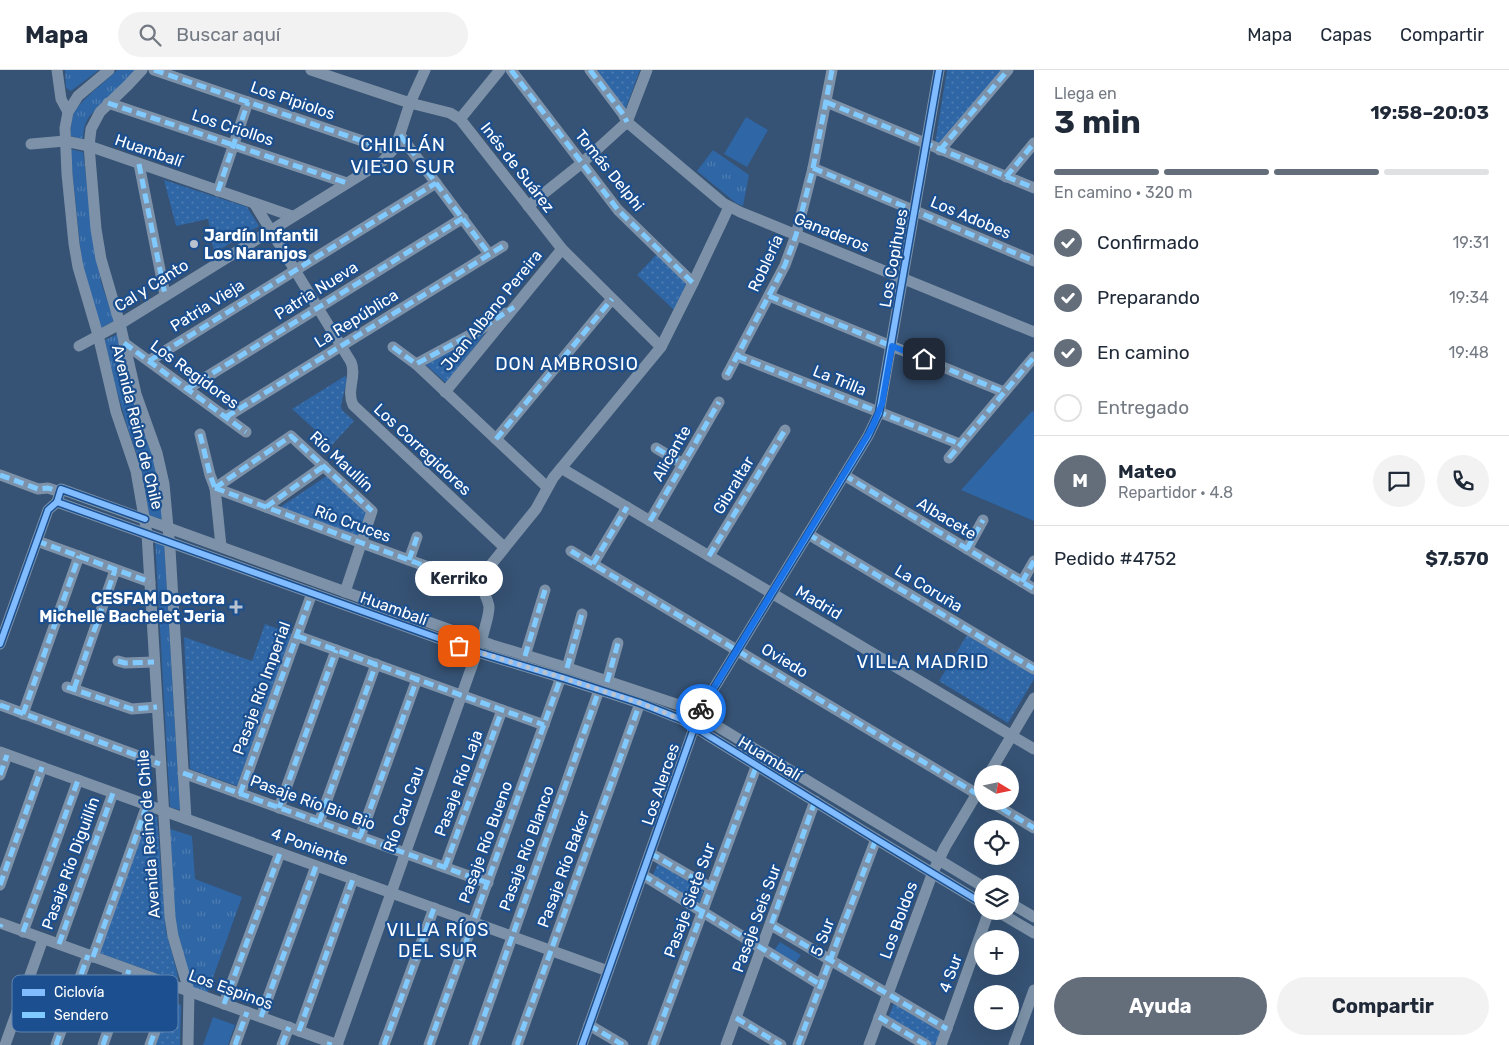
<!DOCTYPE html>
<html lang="es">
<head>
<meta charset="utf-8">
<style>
	body { margin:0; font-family:Rubik,sans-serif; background:#f2f2f3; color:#1f2937; height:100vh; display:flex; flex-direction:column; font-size:19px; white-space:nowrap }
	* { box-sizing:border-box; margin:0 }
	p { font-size:16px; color:#747a83 }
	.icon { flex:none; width:28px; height:28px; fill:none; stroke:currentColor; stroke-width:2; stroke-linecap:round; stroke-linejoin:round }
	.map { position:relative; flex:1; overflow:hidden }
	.side { display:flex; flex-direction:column; background:#fff; width:475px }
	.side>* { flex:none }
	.needle { width:32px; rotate:100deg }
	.controls { position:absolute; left:974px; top:695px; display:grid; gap:10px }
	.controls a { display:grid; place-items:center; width:45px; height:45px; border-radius:50%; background:#fff; box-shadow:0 5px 20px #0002; font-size:25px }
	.pin { position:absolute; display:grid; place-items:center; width:42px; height:42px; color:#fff; margin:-21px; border-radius:10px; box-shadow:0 2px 8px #0006 }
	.courier { position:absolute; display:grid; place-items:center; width:50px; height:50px; margin:-25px; border:4px solid #1a73e8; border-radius:50%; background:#fff; color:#222; box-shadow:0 1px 6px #0007 }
	.bubble { position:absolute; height:35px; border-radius:18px; background:#fff; box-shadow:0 5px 20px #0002; font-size:16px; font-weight:700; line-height:35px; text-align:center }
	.headline em { font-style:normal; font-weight:700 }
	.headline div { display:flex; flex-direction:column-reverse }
	.headline { display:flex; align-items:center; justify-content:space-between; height:85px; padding:0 20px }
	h1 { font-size:32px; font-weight:700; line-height:38px }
	.bar { display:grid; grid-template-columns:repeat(4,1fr); gap:8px 5px; align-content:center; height:60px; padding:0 20px }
	.bar i { height:6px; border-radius:4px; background:#e0e1e3 }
	.bar .current { background:#646e7b }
	.bar p { grid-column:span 4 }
	.line { display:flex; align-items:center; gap:12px; padding:0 20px; border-top:1px solid #e0e1e3 }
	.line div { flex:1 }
	.round { display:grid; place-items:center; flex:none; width:52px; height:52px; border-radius:26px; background:#f2f2f3 }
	ol { padding:0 20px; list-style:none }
	li { display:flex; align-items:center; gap:15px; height:55px }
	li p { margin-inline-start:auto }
	li .icon { padding:5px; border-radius:50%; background:#646e7b; color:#fff; stroke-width:4 }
	li:last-child { color:#747a83 }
	li i { width:28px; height:28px; border:2px solid #e0e1e3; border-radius:50% }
	.cta { display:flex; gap:10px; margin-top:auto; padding:10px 20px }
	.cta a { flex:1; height:58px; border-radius:30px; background:#646e7b; color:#fff; font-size:20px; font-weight:700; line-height:58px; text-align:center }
	.cta a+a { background:#f2f2f3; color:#1f2937 }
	header { display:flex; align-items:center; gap:30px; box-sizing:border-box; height:70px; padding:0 25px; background:#fff; border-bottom:1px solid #e0e1e3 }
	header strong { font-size:24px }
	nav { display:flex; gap:28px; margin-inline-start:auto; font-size:18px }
	.search { width:350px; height:45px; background:#f2f2f3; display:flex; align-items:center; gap:12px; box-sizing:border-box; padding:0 18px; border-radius:28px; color:#747a83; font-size:19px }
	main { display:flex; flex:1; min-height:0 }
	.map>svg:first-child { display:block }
</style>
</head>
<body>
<header>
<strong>Mapa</strong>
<div class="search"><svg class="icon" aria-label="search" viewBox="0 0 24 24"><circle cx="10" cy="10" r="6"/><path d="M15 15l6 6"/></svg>Buscar aquí</div>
<nav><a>Mapa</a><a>Capas</a><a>Compartir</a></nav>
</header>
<main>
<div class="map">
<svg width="1034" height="975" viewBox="0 0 1034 975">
	<defs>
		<pattern id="grass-tufts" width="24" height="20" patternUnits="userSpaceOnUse" patternTransform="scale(1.25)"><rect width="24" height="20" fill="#2f66a5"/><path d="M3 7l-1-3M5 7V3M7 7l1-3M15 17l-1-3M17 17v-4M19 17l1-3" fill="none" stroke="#4e7db2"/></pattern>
		<pattern id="park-dots" width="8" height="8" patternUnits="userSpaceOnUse" patternTransform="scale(1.25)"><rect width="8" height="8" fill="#2f66a5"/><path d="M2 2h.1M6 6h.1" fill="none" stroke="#4e7db2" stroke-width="1.8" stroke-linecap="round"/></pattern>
	</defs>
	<rect width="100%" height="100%" fill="#365274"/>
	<g fill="url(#grass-tufts)">
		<polygon points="65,0 99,0 71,21 66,18"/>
		<path d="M117,0H137C127,9 118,19 109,28C93,43 84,45 83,69L71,66C71,58 71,50 74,43C82,28 105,13 117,0Z"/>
		<polygon points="70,79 83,82 95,181 101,212 114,251 101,258 87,216 81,184"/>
		<polygon points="713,80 749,105 743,136 736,133 697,101"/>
		<polygon points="118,264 154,389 161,420 164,450 149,445 141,396 128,359 114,311 105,270"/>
		<polygon points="155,469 164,472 180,740 170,737"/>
		<polygon points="170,759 192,766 195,809 242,827 206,927 194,921 175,854"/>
	</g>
	<g fill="url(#park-dots)">
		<polygon points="597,0 640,0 624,43"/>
		<polygon points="947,0 1002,0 941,75 935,74"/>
		<polygon points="164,110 247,137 259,156 214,183 208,149 176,156"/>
		<polygon points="657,184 687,212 674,240 637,205"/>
		<polygon points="496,249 446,313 423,292"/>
		<polygon points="345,306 347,309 341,336 342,340 354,351 332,375 292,339"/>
		<polygon points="328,405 368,440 357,469 276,440"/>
		<polygon points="265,554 292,564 237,716 190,699 184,567 252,591"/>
		<polygon points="967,565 1034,605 1034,609 1008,653 939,611"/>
		<polygon points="148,744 157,747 166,861 177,902 178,911 99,883"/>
		<polygon points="660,789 705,816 699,834 652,807"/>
		<polygon points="169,931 181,935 180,975 154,975"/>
		<polygon points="894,933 941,962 936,975 931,975 888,948"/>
	</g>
	<g fill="#2f66a5">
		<polygon points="746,47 768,60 747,97 724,84"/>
		<polygon points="1032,341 1034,342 1034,451 961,420"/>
		<polygon points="780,872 801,885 794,895 773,882"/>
		<polygon points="213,947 235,955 228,975 203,975"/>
	</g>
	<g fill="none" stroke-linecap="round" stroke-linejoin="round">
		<g stroke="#7d92a8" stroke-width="11">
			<polyline points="57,0 61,29 68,42"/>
			<polyline points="109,0 78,26 68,42 65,58 67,104 74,174 78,197 98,265 116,342 136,401 147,464 170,847 173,866 189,921 188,975"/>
			<polyline points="142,0 128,15 100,42 91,59 89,76 96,159 101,189 120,254 136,324 157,383 164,414 170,479 186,749"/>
			<polyline points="154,0 392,81"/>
			<polyline points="311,0 410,33 450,43 460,49 562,179 661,277"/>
			<polyline points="511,0 618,140 693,213"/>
			<polyline points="590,0 623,44 627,52 723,133 740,142 1034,262"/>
			<polyline points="826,32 1034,118"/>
			<polyline points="108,33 347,113"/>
			<polyline points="460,49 500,0"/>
			<polyline points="400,65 489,184"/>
			<polyline points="31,74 65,71 89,76 292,146"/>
			<polyline points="940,80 1008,0"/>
			<polyline points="139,94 165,225"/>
			<polyline points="813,98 1034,191"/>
			<polyline points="1006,107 1034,73"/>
			<polyline points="218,121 248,32"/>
			<path d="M254,133L351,292C357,306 346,320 353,335L504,477"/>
			<polyline points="528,136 582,93 627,52 647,0"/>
			<polyline points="769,226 1004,322"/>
			<polyline points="124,273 246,362"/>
			<polyline points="79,276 120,254 383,91 396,76 410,33 425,0"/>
			<polyline points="393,277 416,294 547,417"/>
			<polyline points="737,286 960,374"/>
			<polyline points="149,291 436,113"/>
			<polyline points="416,294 479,260 506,243"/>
			<polyline points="727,305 785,195 796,165 813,98 832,0"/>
			<polyline points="187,319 463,148"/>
			<polyline points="445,322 562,179"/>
			<polyline points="226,347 503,176"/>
			<polyline points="200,364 210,405 215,418 221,476"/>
			<polyline points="496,369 612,229"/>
			<polyline points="656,378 683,394"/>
			<polyline points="949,388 1034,287"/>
			<polyline points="561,398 1034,679"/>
			<polyline points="0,405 38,419 48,418 60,422"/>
			<polyline points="844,405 1034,519"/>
			<polyline points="215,418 291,366 372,441 345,522"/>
			<polyline points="215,418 362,473 464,510 481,514"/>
			<polyline points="57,432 61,419 492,575 571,599 682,636 692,641 982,816"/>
			<polyline points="57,432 477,582 563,608 640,633 683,650 876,769 982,833"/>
			<polyline points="266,437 324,396"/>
			<polyline points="650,451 719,332"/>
			<polyline points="808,464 1034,599"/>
			<polyline points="37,471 150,512"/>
			<polyline points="967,479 983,450"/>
			<polyline points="571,481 982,727"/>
			<polyline points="709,486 785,360"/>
			<polyline points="409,490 417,467"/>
			<polyline points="593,494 627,437"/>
			<polyline points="1022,512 1034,491"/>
			<polyline points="297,566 544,655"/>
			<polyline points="0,574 48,440 57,432"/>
			<polyline points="525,586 545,520"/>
			<polyline points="118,591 125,593 154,592"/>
			<polyline points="567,598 582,544"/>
			<polyline points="607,612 618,573"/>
			<polyline points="67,617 126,637 132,639 157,637"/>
			<polyline points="74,619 115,500"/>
			<polyline points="0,635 160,694"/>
			<polyline points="23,644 79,486"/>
			<polyline points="0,682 608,901"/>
			<polyline points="183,703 488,813"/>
			<polyline points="989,704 1034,628"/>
			<polyline points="0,705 7,685"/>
			<polyline points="240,724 312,523"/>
			<polyline points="989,731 1034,758"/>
			<polyline points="279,738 336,580"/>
			<polyline points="319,752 376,594"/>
			<polyline points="360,767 417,609"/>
			<polyline points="650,783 711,818"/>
			<polyline points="445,797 502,640"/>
			<polyline points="643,805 821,915"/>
			<polyline points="0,815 42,697"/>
			<polyline points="1010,833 1034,847"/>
			<polyline points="997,841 1034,863"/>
			<polyline points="0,853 338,975"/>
			<polyline points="771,855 947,959"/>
			<polyline points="23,862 78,710"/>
			<polyline points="59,874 113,723"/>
			<polyline points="93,887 147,735"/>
			<polyline points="224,934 280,783"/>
			<polyline points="261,947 316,796"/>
			<polyline points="879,947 926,975"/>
			<polyline points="736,948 781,975"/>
			<polyline points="589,955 623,975"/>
			<polyline points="299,961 353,809"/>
			<polyline points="5,975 43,869"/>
			<polyline points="56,975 88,885"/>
			<polyline points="103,975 129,900"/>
			<polyline points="150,975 172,915"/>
			<polyline points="235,975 247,942"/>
			<polyline points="282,975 289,957"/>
			<path d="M337,975L483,565C485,556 489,546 489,537C488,527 479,518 481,507L536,439L553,408L661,277L693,213L729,137"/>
			<polyline points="384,975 434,838"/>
			<polyline points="429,975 561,607"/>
			<polyline points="474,975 599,620"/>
			<polyline points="517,975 640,633"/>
			<polyline points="582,975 700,641 868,366 879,343 939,0"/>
			<polyline points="653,975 756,697"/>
			<polyline points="726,975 815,731"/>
			<polyline points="798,975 876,769"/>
			<polyline points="869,975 933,802 945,777 982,715"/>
			<polyline points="941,975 989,841"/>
			<polyline points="1014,975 1034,920"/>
		</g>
		<g stroke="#80caff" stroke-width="5" stroke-dasharray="10 5" stroke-linecap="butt">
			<polyline points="154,0 392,81"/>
			<polyline points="511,0 618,140 693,213"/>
			<polyline points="590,0 623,44 627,52"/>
			<polyline points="826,32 1034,118"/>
			<polyline points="108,33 347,113"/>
			<polyline points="400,65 489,184"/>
			<polyline points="940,80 1008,0"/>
			<polyline points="139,94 165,225"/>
			<polyline points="813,98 1034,191"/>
			<polyline points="1006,107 1034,73"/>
			<polyline points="218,121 248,32"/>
			<polyline points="769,226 1004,322"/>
			<polyline points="124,273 246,362"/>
			<polyline points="393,277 416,294 479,260 514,237"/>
			<polyline points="737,286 960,374"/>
			<polyline points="149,291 436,113"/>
			<polyline points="727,305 785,195 796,165 813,98 832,0"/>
			<polyline points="187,319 463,148"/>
			<polyline points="226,347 503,176"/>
			<polyline points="200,364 210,405 215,418"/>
			<polyline points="496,369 612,229"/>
			<polyline points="656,378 683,394"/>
			<polyline points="949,388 1034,287"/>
			<polyline points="0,405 38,419 48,418 60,422"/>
			<polyline points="844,405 1034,519"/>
			<polyline points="215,418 362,473 464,510 481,514"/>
			<polyline points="215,418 291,366 372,441"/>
			<polyline points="266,437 324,396"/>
			<polyline points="650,451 719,332"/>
			<polyline points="808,464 1034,599"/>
			<polyline points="37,471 150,512"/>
			<polyline points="967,479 983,450"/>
			<polyline points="571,481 982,727"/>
			<polyline points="709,486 785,360"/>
			<polyline points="409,490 417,467"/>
			<polyline points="593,494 627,437"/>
			<polyline points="1022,512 1034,491"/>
			<polyline points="297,566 544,655"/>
			<polyline points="525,586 545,520"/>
			<polyline points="118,591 125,593 154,592"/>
			<polyline points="567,598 582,544"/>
			<polyline points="607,612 618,573"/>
			<polyline points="67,617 126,637 132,639 157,637"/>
			<polyline points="74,619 115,500"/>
			<polyline points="0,635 160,694"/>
			<polyline points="23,644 79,486"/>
			<polyline points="183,703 488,813"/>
			<polyline points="0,705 7,685"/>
			<polyline points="240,724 312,523"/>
			<polyline points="815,731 771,855 947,959"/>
			<polyline points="989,731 1034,758"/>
			<polyline points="279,738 336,580"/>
			<polyline points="319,752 376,594"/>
			<polyline points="360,767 417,609"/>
			<polyline points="650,783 711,818"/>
			<polyline points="445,797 502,640"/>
			<polyline points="643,805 821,915"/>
			<polyline points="0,815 42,697"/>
			<polyline points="0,857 1,854"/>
			<polyline points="23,862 78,710"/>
			<polyline points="59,874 113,723"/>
			<polyline points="93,887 147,735"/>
			<polyline points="224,934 280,783"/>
			<polyline points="261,947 316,796"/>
			<polyline points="879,947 926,975"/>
			<polyline points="736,948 781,975"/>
			<polyline points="589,955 623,975"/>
			<polyline points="299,961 353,809"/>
			<polyline points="56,975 88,885"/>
			<polyline points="103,975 129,900"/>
			<polyline points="150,975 172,915"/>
			<polyline points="235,975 247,942"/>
			<polyline points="282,975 289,957"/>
			<polyline points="329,975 330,972"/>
			<polyline points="384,975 434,838"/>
			<polyline points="429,975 561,607"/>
			<polyline points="474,975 599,620"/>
			<polyline points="517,975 640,633"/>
			<polyline points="653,975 756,697"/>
			<polyline points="798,975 876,769"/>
		</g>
		<defs>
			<g id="cycleway">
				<polyline points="57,432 477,582 563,608 640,633 683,650 876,769 982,833"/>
				<polyline points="57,432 61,419 145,449"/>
				<polyline points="0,574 48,440 57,432"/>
				<polyline points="582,975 700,641 868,366 879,343 939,0"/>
			</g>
		</defs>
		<use href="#cycleway" stroke="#1b4f8f" stroke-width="9"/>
		<use href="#cycleway" stroke="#80bcff" stroke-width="6"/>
	</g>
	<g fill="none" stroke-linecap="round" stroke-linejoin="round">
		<polyline stroke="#b9c2ce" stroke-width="5" stroke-dasharray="0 9" points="459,576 563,608 640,633 668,644 694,656 701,639"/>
		<polyline stroke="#1a73e8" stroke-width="6" points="701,639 872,358 882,334 892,276 924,289"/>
	</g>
	<g fill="#b9c2ce" stroke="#1b4f8f" stroke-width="2">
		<circle cx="194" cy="174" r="5"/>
		<path d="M233.5 529.5h5v5h5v5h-5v5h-5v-5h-5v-5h5z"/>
	</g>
	<g text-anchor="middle" stroke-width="4.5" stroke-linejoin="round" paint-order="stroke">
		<g font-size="16" fill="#fff" stroke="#1b4f8f">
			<text transform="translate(293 30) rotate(19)" y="6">Los Pipiolos</text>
			<text transform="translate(233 57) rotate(18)" y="6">Los Criollos</text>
			<text transform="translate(149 80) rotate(19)" y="6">Huambalí</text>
			<text transform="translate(518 97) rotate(52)" y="6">Inés de Suárez</text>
			<text transform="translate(610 100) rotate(51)" y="6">Tomás Delphi</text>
			<text transform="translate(971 147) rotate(23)" y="6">Los Adobes</text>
			<text transform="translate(832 162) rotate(22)" y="6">Ganaderos</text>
			<text transform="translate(893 188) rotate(-80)" y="6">Los Copihues</text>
			<text transform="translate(765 193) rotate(-65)" y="6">Roblería</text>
			<text transform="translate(151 215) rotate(-32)" y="6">Cal y Canto</text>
			<text transform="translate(316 220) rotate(-32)" y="6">Patria Nueva</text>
			<text transform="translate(207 235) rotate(-32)" y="6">Patria Vieja</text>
			<text transform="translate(491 240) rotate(-51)" y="6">Juan Albano Pereira</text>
			<text transform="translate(356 248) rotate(-32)" y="6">La República</text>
			<text transform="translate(195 304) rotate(36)" y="6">Los Regidores</text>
			<text transform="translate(840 310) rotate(22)" y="6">La Trilla</text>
			<text transform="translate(138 357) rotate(76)" y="6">Avenida Reino de Chile</text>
			<text transform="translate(423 379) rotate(43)" y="6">Los Corregidores</text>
			<text transform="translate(671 383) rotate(-60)" y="6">Alicante</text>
			<text transform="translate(342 391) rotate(43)" y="6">Río Maullín</text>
			<text transform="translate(733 415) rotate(-59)" y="6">Gibraltar</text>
			<text transform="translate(947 448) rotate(31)" y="6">Albacete</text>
			<text transform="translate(353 453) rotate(20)" y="6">Río Cruces</text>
			<text transform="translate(929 518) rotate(31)" y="6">La Coruña</text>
			<text transform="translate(819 532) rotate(31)" y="6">Madrid</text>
			<text transform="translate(394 538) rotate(20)" y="6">Huambalí</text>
			<text transform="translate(785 590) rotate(31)" y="6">Oviedo</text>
			<text transform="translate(261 618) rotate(-70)" y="6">Pasaje Río Imperial</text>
			<text transform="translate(770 688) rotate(31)" y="6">Huambalí</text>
			<text transform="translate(458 713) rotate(-70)" y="6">Pasaje Río Laja</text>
			<text transform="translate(660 714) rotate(-71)" y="6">Los Alerces</text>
			<text transform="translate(313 732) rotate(20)" y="6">Pasaje Río Bio Bio</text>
			<text transform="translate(403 739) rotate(-70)" y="6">Río Cau Cau</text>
			<text transform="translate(148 764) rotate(-94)" y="6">Avenida Reino de Chile</text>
			<text transform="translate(485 772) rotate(-70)" y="6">Pasaje Río Bueno</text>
			<text transform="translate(310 776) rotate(20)" y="6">4 Poniente</text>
			<text transform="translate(526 778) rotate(-70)" y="6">Pasaje Río Blanco</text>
			<text transform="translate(70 793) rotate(-70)" y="6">Pasaje Río Diguillín</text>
			<text transform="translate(563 799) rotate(-70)" y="6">Pasaje Río Baker</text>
			<text transform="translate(689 830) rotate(-70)" y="6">Pasaje Siete Sur</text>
			<text transform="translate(756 848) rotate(-70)" y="6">Pasaje Seis Sur</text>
			<text transform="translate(898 850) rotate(-70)" y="6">Los Boldos</text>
			<text transform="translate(822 867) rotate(-69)" y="6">5 Sur</text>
			<text transform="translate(950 903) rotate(-70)" y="6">4 Sur</text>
			<text transform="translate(231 919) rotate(20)" y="6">Los Espinos</text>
		</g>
		<g font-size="16" font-weight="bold" fill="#fff" stroke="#1b4f8f" text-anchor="start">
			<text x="204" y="171">Jardín Infantil<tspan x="204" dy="18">Los Naranjos</tspan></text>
			<text x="225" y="534" text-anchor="end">CESFAM Doctora<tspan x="225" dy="18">Michelle Bachelet Jeria</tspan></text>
		</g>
		<g font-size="18" letter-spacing="1" fill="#fff" stroke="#1b4f8f">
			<text x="567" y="300">DON AMBROSIO</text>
			<text x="923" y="598">VILLA MADRID</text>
			<text x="438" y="866">VILLA RÍOS<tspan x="438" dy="21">DEL SUR</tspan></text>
		</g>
		<g font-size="19" letter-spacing="1" fill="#fff" stroke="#1b4f8f">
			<text x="403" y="81">CHILLÁN<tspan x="403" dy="22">VIEJO SUR</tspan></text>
		</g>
	</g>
	<rect x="12" y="905" width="166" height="57" rx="8" fill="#1b4f8f" stroke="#5f84b1" stroke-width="1"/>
	<rect x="22" y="919" width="23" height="7" fill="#80bcff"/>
	<rect x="22" y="942" width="23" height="6" fill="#80caff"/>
	<g font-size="14" fill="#fff">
		<text x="54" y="927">Ciclovía</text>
		<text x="54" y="950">Sendero</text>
	</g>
</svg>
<div class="controls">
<a><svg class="needle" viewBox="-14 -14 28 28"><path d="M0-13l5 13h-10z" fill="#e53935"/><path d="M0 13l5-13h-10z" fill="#747a83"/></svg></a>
<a><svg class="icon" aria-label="locate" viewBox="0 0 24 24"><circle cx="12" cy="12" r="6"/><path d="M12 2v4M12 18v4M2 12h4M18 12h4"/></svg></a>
<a><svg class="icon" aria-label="layers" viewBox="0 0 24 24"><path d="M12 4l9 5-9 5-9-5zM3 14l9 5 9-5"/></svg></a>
<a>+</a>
<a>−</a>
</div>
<div class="pin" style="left:459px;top:576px;background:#ea580c"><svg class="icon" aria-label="bag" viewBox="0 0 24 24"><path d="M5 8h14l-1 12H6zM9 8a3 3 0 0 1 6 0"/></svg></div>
<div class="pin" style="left:924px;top:289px;background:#1f2937"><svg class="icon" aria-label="home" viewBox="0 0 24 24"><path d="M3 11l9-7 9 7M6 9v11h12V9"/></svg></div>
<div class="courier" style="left:701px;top:639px"><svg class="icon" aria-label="bike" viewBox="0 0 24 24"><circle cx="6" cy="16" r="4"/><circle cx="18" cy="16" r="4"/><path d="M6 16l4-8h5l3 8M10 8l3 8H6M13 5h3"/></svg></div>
<div class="bubble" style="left:415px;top:491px;width:88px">Kerriko</div>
</div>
<section class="side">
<div class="headline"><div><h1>3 min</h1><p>Llega en</p></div><em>19:58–20:03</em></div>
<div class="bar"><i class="current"></i><i class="current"></i><i class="current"></i><i></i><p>En camino · 320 m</p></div>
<ol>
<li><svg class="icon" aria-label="check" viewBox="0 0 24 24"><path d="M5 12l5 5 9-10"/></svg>Confirmado<p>19:31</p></li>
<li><svg class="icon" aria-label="check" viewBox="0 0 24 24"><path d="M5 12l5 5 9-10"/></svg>Preparando<p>19:34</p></li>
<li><svg class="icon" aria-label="check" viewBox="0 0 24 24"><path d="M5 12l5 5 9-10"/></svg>En camino<p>19:48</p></li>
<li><i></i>Entregado</li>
</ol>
<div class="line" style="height:90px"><b class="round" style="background:#646e7b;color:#fff">M</b><div><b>Mateo</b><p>Repartidor · 4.8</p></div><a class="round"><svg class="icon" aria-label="chat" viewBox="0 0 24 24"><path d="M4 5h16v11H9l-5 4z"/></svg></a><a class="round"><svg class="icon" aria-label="phone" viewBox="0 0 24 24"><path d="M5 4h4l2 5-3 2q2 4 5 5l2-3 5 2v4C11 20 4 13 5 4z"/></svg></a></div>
<div class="line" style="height:65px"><div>Pedido #4752</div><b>$7,570</b></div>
<div class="cta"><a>Ayuda</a><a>Compartir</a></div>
</section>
</main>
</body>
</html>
